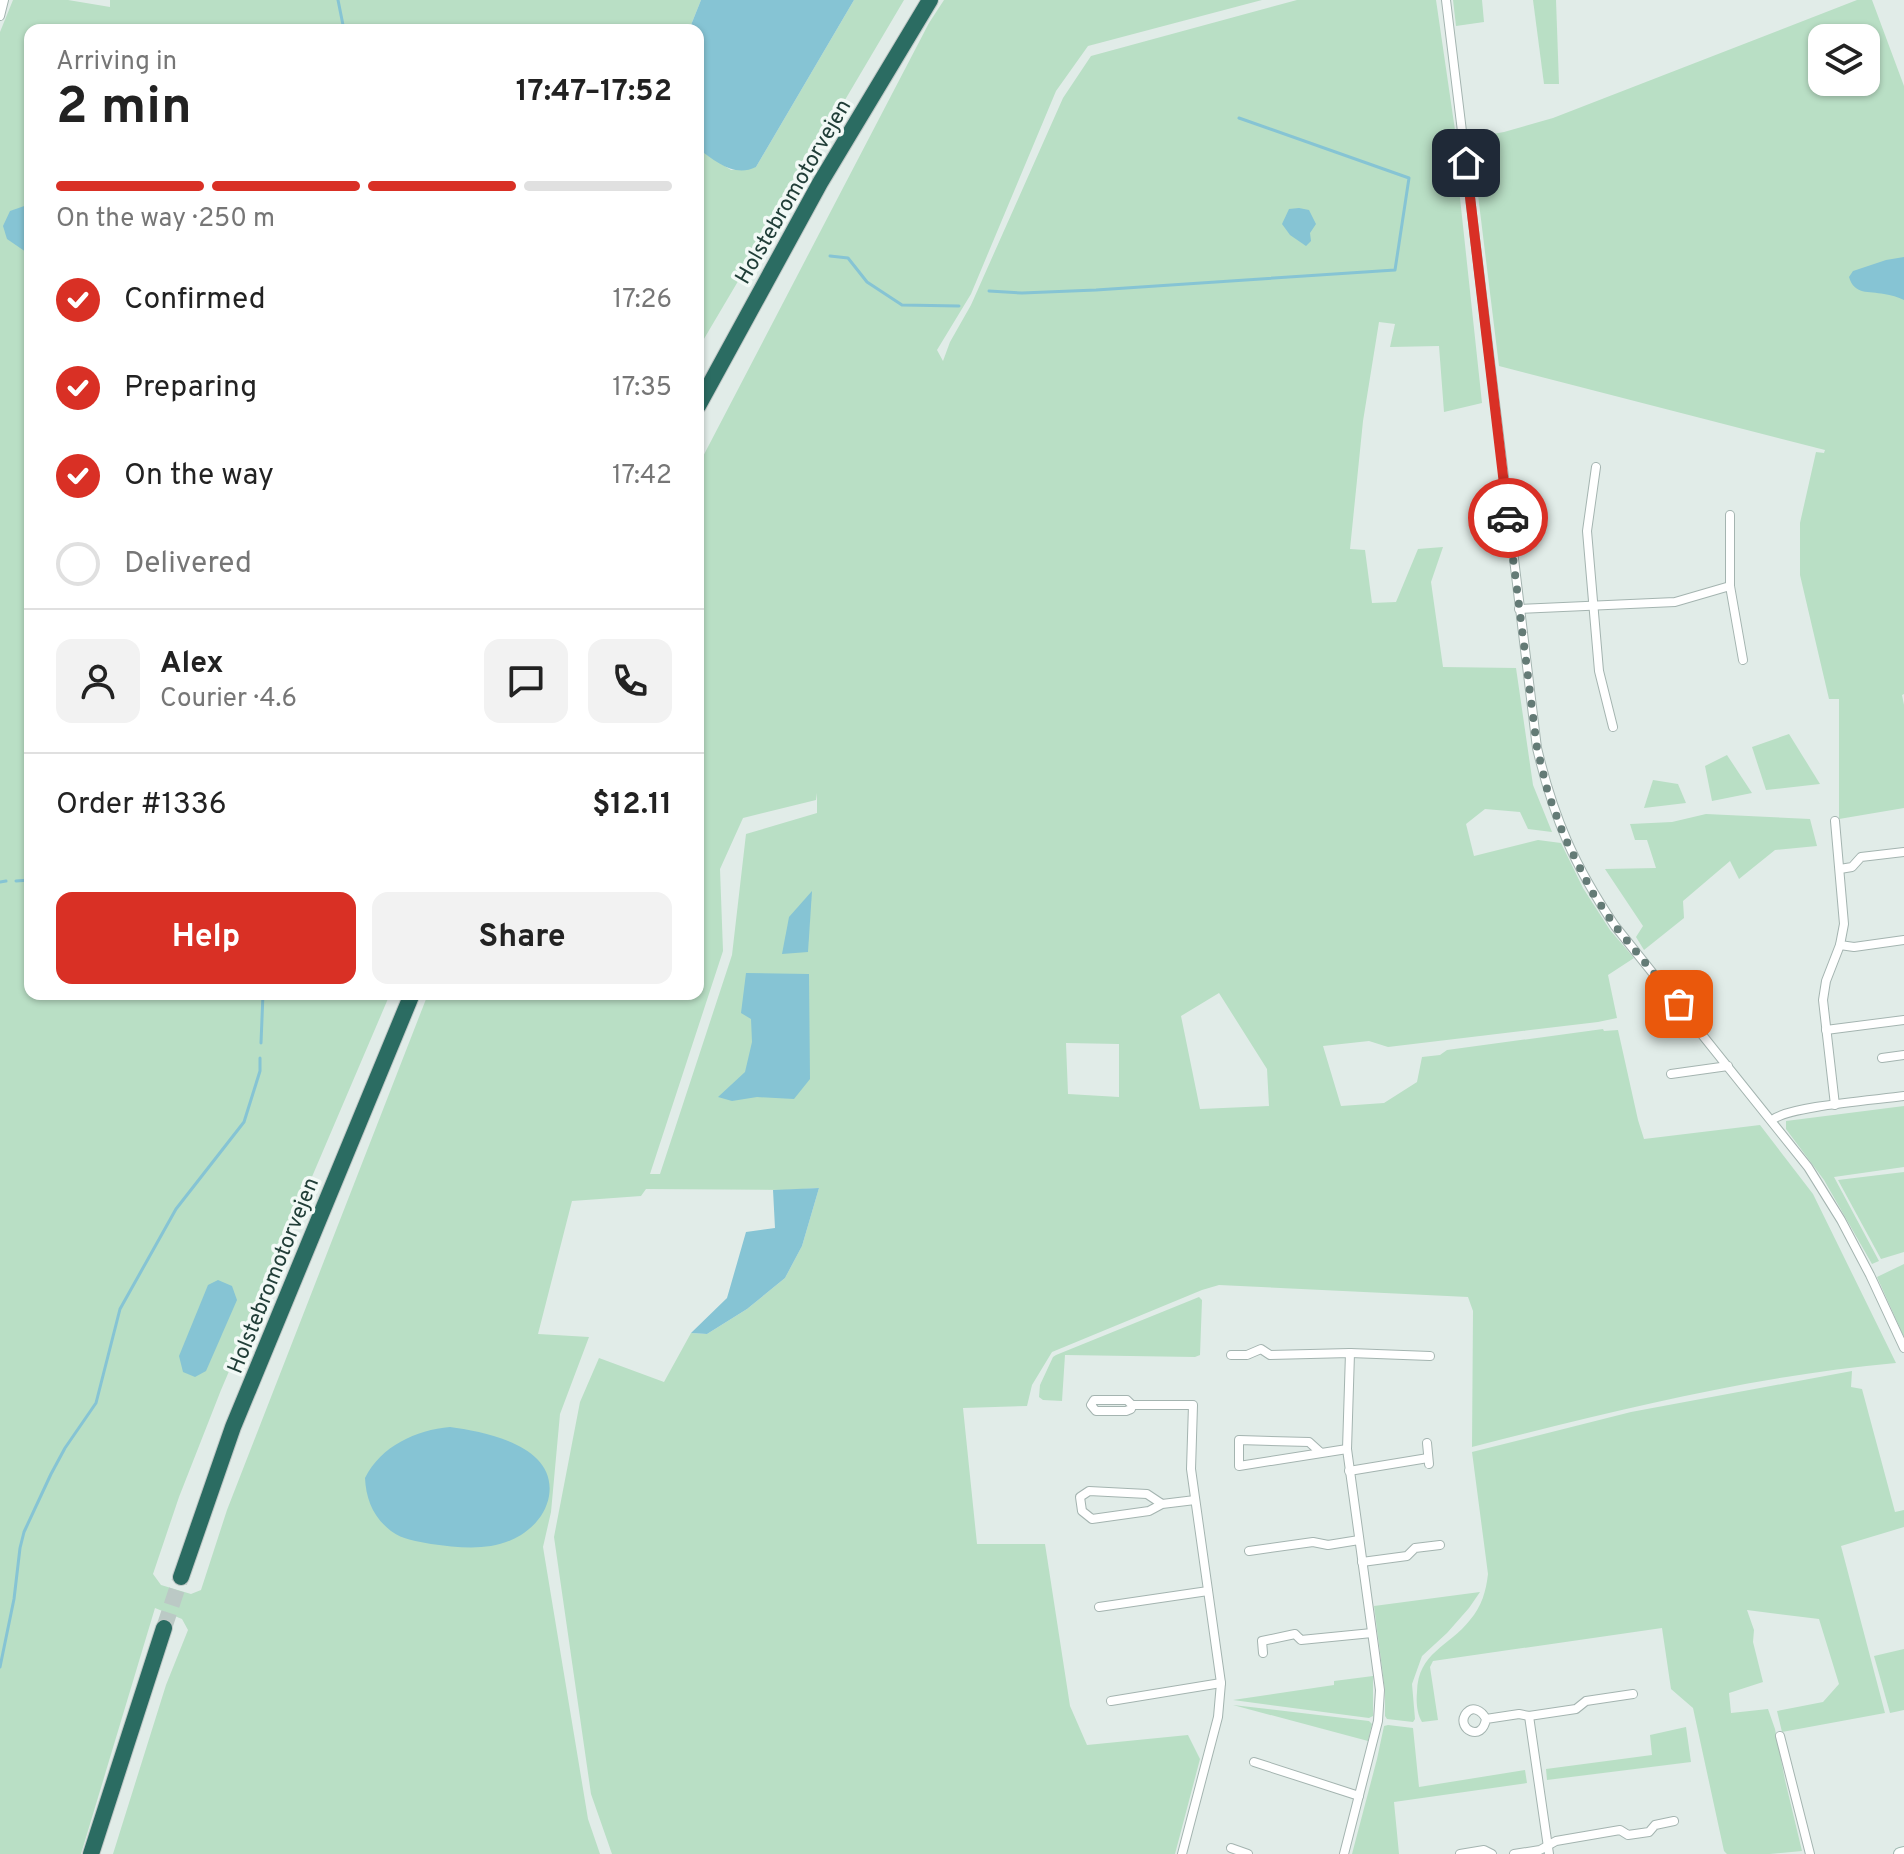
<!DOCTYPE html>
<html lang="en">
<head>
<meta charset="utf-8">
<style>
	body { margin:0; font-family:Overpass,sans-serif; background:#f2f2f2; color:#222; height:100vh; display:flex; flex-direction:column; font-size:30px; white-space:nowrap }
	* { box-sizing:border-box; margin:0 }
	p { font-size:26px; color:#767676 }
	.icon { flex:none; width:44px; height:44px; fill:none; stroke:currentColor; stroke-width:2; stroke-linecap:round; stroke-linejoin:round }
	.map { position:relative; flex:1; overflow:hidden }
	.drawer { position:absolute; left:24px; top:24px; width:680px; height:976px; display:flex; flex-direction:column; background:#fff; border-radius:16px; box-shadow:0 2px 6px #0004 }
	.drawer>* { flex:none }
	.fabs { position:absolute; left:1808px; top:24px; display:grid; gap:16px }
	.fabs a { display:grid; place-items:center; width:72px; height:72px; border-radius:16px; background:#fff; box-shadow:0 2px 6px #0004; font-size:40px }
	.pin { position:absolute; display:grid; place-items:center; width:68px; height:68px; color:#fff; margin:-34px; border-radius:16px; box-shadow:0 4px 12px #0006 }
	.courier { position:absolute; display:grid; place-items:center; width:80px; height:80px; margin:-40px; border:6px solid #d93025; border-radius:50%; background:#fff; color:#222; box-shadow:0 2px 10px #0007 }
	.summary em { font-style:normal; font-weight:700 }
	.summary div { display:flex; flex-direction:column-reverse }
	.summary { display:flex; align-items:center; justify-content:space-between; height:136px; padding:0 32px }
	h1 { font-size:52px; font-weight:700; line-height:60px }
	.bar { display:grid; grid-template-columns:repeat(4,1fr); gap:12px 8px; align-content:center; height:96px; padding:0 32px }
	.bar i { height:10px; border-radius:6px; background:#e0e0e0 }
	.bar .selected { background:#d93025 }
	.bar p { grid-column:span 4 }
	.line { display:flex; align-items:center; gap:20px; padding:0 32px; border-top:2px solid #e0e0e0 }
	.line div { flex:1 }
	.round { display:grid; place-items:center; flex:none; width:84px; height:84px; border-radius:16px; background:#f2f2f2 }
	ol { padding:0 32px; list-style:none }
	li { display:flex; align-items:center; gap:24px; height:88px }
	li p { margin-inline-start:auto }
	li .icon { padding:8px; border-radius:50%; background:#d93025; color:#fff; stroke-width:4 }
	li:last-child { color:#767676 }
	li i { width:44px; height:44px; border:4px solid #e0e0e0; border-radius:50% }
	.primary-button { display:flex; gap:16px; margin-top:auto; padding:16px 32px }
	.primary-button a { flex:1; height:92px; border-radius:16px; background:#d93025; color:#fff; font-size:32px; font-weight:700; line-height:92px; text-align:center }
	.primary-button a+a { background:#f2f2f2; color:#222 }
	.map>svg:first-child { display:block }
</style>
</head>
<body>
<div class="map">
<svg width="1904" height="1854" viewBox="0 0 1904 1854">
	<rect width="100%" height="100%" fill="#e1ece8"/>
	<g fill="#b9dfc5" fill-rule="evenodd">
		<path d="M13,0H68L110,7V0H701L689,30H30V994H390L221,1390L179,1497L153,1574L161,1585L191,1594L201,1590L227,1510L428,994H698V466L929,23L944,0H1262L1088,46L1056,91L971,294L937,350L943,361L950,342L971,305L1063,98L1091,56L1297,0H1436L1456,137L1454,142L1482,403L1444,412L1439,346L1390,347L1395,324L1379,322L1363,421L1350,549L1365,550L1372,603L1396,602L1418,549L1443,547L1431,582L1443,667L1516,668L1533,785L1552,832L1528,829L1520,812L1485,809L1466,824L1474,856L1538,840L1561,843L1583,888L1610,930L1634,958L1608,975L1617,1018L1598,1022L1388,1047L1369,1041L1323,1046L1341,1106L1384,1103L1417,1082L1422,1057L1440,1055L1447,1050L1603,1029L1604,1031L1618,1030L1638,1120L1644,1139L1760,1125L1813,1194L1896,1363C1752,1376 1612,1411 1472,1447L1473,1311L1468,1297L1219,1285L1202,1290L1052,1352L1032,1385L1027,1406L963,1408L977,1544H1045L1070,1706L1087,1745L1188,1735L1200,1759L1175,1854H612L591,1794L554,1537L580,1402L599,1358L664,1382L691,1333L707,1334L747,1309L785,1278L802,1246L819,1188L786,1190L646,1189L641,1196L572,1201L538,1334L589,1337L560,1414L551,1512L543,1547L588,1819L600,1854H113L166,1685L188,1630L182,1619L155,1608L81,1854H0V32ZM817,793V813L746,834L732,955L660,1174H650L723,951L720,869L743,818L816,800ZM1219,993L1267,1069L1269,1106L1200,1109L1181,1016ZM1066,1043L1119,1044V1097L1068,1094Z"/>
		<polygon points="854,0 904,0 698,349 698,149 731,170 756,167"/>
		<polygon points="1453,0 1482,0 1484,22 1456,26"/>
		<polygon points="1533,0 1556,0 1559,84 1544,84"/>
		<path d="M1857,0H1872L1904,86V694L1902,695L1904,705V808L1839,819V699H1829L1800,575V523L1816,452L1824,453L1825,450L1499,366L1471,138L1504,132L1553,118ZM1822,38H1866V82H1822Z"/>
		<polygon points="1789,734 1820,784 1766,790 1752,747"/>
		<polygon points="1727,755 1752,793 1712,801 1705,766"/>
		<polygon points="1653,780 1678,784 1686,803 1644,808"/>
		<polygon points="1706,814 1810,819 1817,846 1775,850 1739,879 1730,861 1683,901 1684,918 1644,950 1636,937 1643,926 1605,869 1656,868 1647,840 1635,840 1630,824 1672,822"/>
		<polygon points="1904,1106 1904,1167 1834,1177 1879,1261 1872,1264 1824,1180 1786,1129 1786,1121"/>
		<polygon points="1904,1172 1904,1252 1881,1259 1838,1180"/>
		<polygon points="1904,1264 1904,1337 1877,1277"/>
		<polygon points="1199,1297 1202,1300 1200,1355 1195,1357 1065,1355 1062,1401 1043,1400 1039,1397 1040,1385 1053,1357 1056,1355"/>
		<path d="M1852,1371L1851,1387L1862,1389L1895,1512L1904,1510V1527L1841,1546L1885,1713L1782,1732L1777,1711L1823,1702L1839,1684L1819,1619L1747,1610L1754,1630L1753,1642L1763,1682L1729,1693L1731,1713L1768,1709L1775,1729L1785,1780L1802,1851L1770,1854H1727L1724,1851L1693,1708L1671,1689L1662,1628L1433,1661L1430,1667L1438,1720L1422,1722C1417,1714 1416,1702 1417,1692C1418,1652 1449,1647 1470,1620C1482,1606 1486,1591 1488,1574L1472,1452L1631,1412Z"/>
		<polygon points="1480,1592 1469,1608 1447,1633 1422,1656 1412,1684 1415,1719 1413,1722 1387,1719 1385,1716 1385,1691 1374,1606"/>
		<polygon points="1904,1649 1904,1710 1890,1713 1874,1656"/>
		<polygon points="1373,1676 1373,1716 1369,1718 1233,1700 1334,1685 1334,1681"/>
		<polygon points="1233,1705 1369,1721 1372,1724 1368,1741"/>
		<polygon points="1388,1725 1413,1728 1419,1787 1525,1770 1527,1783 1394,1802 1399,1854 1352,1854 1377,1759 1384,1726"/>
		<polygon points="1686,1727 1691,1762 1547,1780 1546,1769 1652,1755 1650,1735"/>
	</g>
	<g fill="#86c4d4">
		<path d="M701,0H854L756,167C734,178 716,161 698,149V30H689Z"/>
		<polygon points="30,204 30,251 26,252 7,239 3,226 10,211"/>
		<polygon points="1299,208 1309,210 1316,224 1310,233 1311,241 1306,246 1290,235 1282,224 1289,209"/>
		<path d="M1904,257V300C1898,297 1891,295 1884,294C1869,291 1854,295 1849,277L1853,271L1886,260Z"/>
		<polygon points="812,891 808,952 782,954 789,917"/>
		<polygon points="746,973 809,974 810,1079 794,1099 757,1097 732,1101 718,1097 745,1072 752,1042 751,1019 741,1013"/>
		<polygon points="819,1188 802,1246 785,1278 747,1309 707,1334 691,1333 727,1298 746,1232 775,1228 773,1190"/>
		<polygon points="218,1280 232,1286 237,1300 206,1371 195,1377 183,1372 179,1356 208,1285"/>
		<path d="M450,1427C487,1432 557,1446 549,1496C546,1513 535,1526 521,1535C493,1552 462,1548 431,1544C417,1541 403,1540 391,1531C373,1517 366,1499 365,1478C381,1446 416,1430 450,1427Z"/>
	</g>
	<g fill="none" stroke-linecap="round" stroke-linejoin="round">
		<g stroke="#86c4d4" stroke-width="3">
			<polyline points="338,0 344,30"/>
			<polyline points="830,256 848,258 867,282 902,305 959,306"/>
			<polyline points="989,291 1022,293 1096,290 1395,270 1409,178 1239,118"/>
			<polyline points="16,881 30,880"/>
			<polyline points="0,882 6,881"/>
			<polyline points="261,1043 263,994"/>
			<polyline points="0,1667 14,1599 20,1548 24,1532 51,1474 65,1448 96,1403 120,1309 176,1209 244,1122 260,1071 260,1058"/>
		</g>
		<polyline stroke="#bbc9c5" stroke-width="16" stroke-dasharray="16 8" stroke-linecap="butt" points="164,1628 181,1577"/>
		<defs>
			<g id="street">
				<path d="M1446,0L1537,748C1554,819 1574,865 1615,926L1808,1167L1841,1220L1870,1275L1904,1348"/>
				<polyline points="0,16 4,0"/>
				<polyline points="1596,467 1587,531 1599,671 1613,727"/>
				<polyline points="1730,515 1730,586 1743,660"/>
				<polyline points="1519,609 1675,602 1730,586"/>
				<polyline points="1835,821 1844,924 1840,945 1826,981 1823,1000 1835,1105"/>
				<polyline points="1840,869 1852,867 1861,857 1904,852"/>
				<polyline points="1840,945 1854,947 1904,940"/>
				<polyline points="1826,1030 1904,1020"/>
				<polyline points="1882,1058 1904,1055"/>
				<polyline points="1671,1074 1728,1066"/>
				<path d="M1772,1120C1789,1106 1877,1100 1904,1096"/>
				<polyline points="1350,1353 1430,1356"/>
				<polyline points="1231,1355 1247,1355 1261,1349 1270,1355 1350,1353 1347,1449 1380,1690 1378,1721 1344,1854"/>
				<polyline points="1132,1405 1131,1409 1126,1411 1096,1411 1091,1405 1094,1400 1127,1400 1132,1405 1193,1405 1191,1469 1221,1683 1218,1717 1182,1854"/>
				<polyline points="1427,1443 1429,1464"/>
				<polyline points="1320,1452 1309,1442 1239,1440 1239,1466 1347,1449"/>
				<polyline points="1349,1471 1428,1458"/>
				<polyline points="1162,1504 1147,1494 1089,1491 1080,1497 1082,1511 1092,1519 1149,1511 1162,1504 1195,1500"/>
				<polyline points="1249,1551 1313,1542 1328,1545 1359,1540"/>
				<polyline points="1362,1562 1407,1556 1415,1548 1440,1545"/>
				<polyline points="1099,1607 1208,1591"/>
				<polyline points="1263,1653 1262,1641 1295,1634 1301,1640 1372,1633"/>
				<polyline points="1111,1701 1221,1683"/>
				<polyline points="1529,1716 1549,1854"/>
				<path d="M1486,1719C1482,1743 1457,1729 1465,1715C1472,1704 1482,1711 1486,1719L1519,1714L1529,1716L1576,1709L1586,1701L1633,1694"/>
				<polyline points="1780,1736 1810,1854"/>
				<polyline points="1254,1762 1359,1796"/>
				<polyline points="1231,1848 1248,1854"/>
				<polyline points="1460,1854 1484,1850 1492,1854"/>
				<polyline points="1514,1854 1540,1850 1556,1841 1620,1830 1628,1835 1649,1832 1655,1825 1674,1821"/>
			</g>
			<polyline id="secondary" points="1900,1854 1904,1853"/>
			<g id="highway">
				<polyline points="698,406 820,183 930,0"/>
				<polyline points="181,1577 233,1427 412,994"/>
				<polyline points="91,1854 164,1628"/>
			</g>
		</defs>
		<use href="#street" stroke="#a4b4b0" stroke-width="10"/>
		<use href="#secondary" stroke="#9fb9b1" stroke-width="14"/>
		<use href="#highway" stroke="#c1c9c7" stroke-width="18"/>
		<use href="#street" stroke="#fff" stroke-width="8"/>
		<use href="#secondary" stroke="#fff" stroke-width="12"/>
		<use href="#highway" stroke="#2b6c62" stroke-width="16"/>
	</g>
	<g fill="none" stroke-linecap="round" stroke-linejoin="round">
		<polyline stroke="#647b76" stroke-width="8" stroke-dasharray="0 14.4" points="1508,518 1537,748 1548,793 1564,836 1592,892 1615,926 1679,1004"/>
		<polyline stroke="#d93025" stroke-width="10" points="1466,163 1508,518"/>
	</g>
	<g text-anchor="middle" stroke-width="7" stroke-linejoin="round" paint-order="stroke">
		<g font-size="22" fill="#213e38" stroke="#f2f9f6">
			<text transform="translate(792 191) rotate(-60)" y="8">Holstebromotorvejen</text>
			<text transform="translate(272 1275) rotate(-68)" y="8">Holstebromotorvejen</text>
		</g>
	</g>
</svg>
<div class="fabs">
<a><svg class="icon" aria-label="layers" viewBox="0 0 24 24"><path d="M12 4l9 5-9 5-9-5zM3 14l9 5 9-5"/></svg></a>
</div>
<div class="pin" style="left:1679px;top:1004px;background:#ea580c"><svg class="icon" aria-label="bag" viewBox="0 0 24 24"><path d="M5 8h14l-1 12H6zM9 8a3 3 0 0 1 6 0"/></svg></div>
<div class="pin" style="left:1466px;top:163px;background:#1f2937"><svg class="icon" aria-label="home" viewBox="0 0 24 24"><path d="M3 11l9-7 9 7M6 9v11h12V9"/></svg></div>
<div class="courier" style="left:1508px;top:518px"><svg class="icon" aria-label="car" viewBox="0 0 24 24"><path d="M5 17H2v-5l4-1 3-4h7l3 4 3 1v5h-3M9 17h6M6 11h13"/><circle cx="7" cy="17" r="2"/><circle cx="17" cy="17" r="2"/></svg></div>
<section class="drawer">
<div class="summary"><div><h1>2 min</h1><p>Arriving in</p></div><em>17:47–17:52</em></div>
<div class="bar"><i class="selected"></i><i class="selected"></i><i class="selected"></i><i></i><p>On the way · 250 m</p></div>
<ol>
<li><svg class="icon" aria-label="check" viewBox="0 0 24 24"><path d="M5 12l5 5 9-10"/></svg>Confirmed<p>17:26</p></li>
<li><svg class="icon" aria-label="check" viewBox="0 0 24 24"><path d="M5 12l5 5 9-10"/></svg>Preparing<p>17:35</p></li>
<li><svg class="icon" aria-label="check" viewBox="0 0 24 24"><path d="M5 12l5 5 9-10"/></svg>On the way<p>17:42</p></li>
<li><i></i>Delivered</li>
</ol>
<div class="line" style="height:144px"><a class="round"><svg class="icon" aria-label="person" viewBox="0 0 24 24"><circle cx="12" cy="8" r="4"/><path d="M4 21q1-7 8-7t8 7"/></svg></a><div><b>Alex</b><p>Courier · 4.6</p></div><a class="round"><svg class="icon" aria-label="chat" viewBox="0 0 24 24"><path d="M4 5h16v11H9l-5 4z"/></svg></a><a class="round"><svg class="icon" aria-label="phone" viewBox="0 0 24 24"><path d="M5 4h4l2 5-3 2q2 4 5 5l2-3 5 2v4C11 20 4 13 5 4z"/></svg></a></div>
<div class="line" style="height:104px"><div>Order #1336</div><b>$12.11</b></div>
<div class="primary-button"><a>Help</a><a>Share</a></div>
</section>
</div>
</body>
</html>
